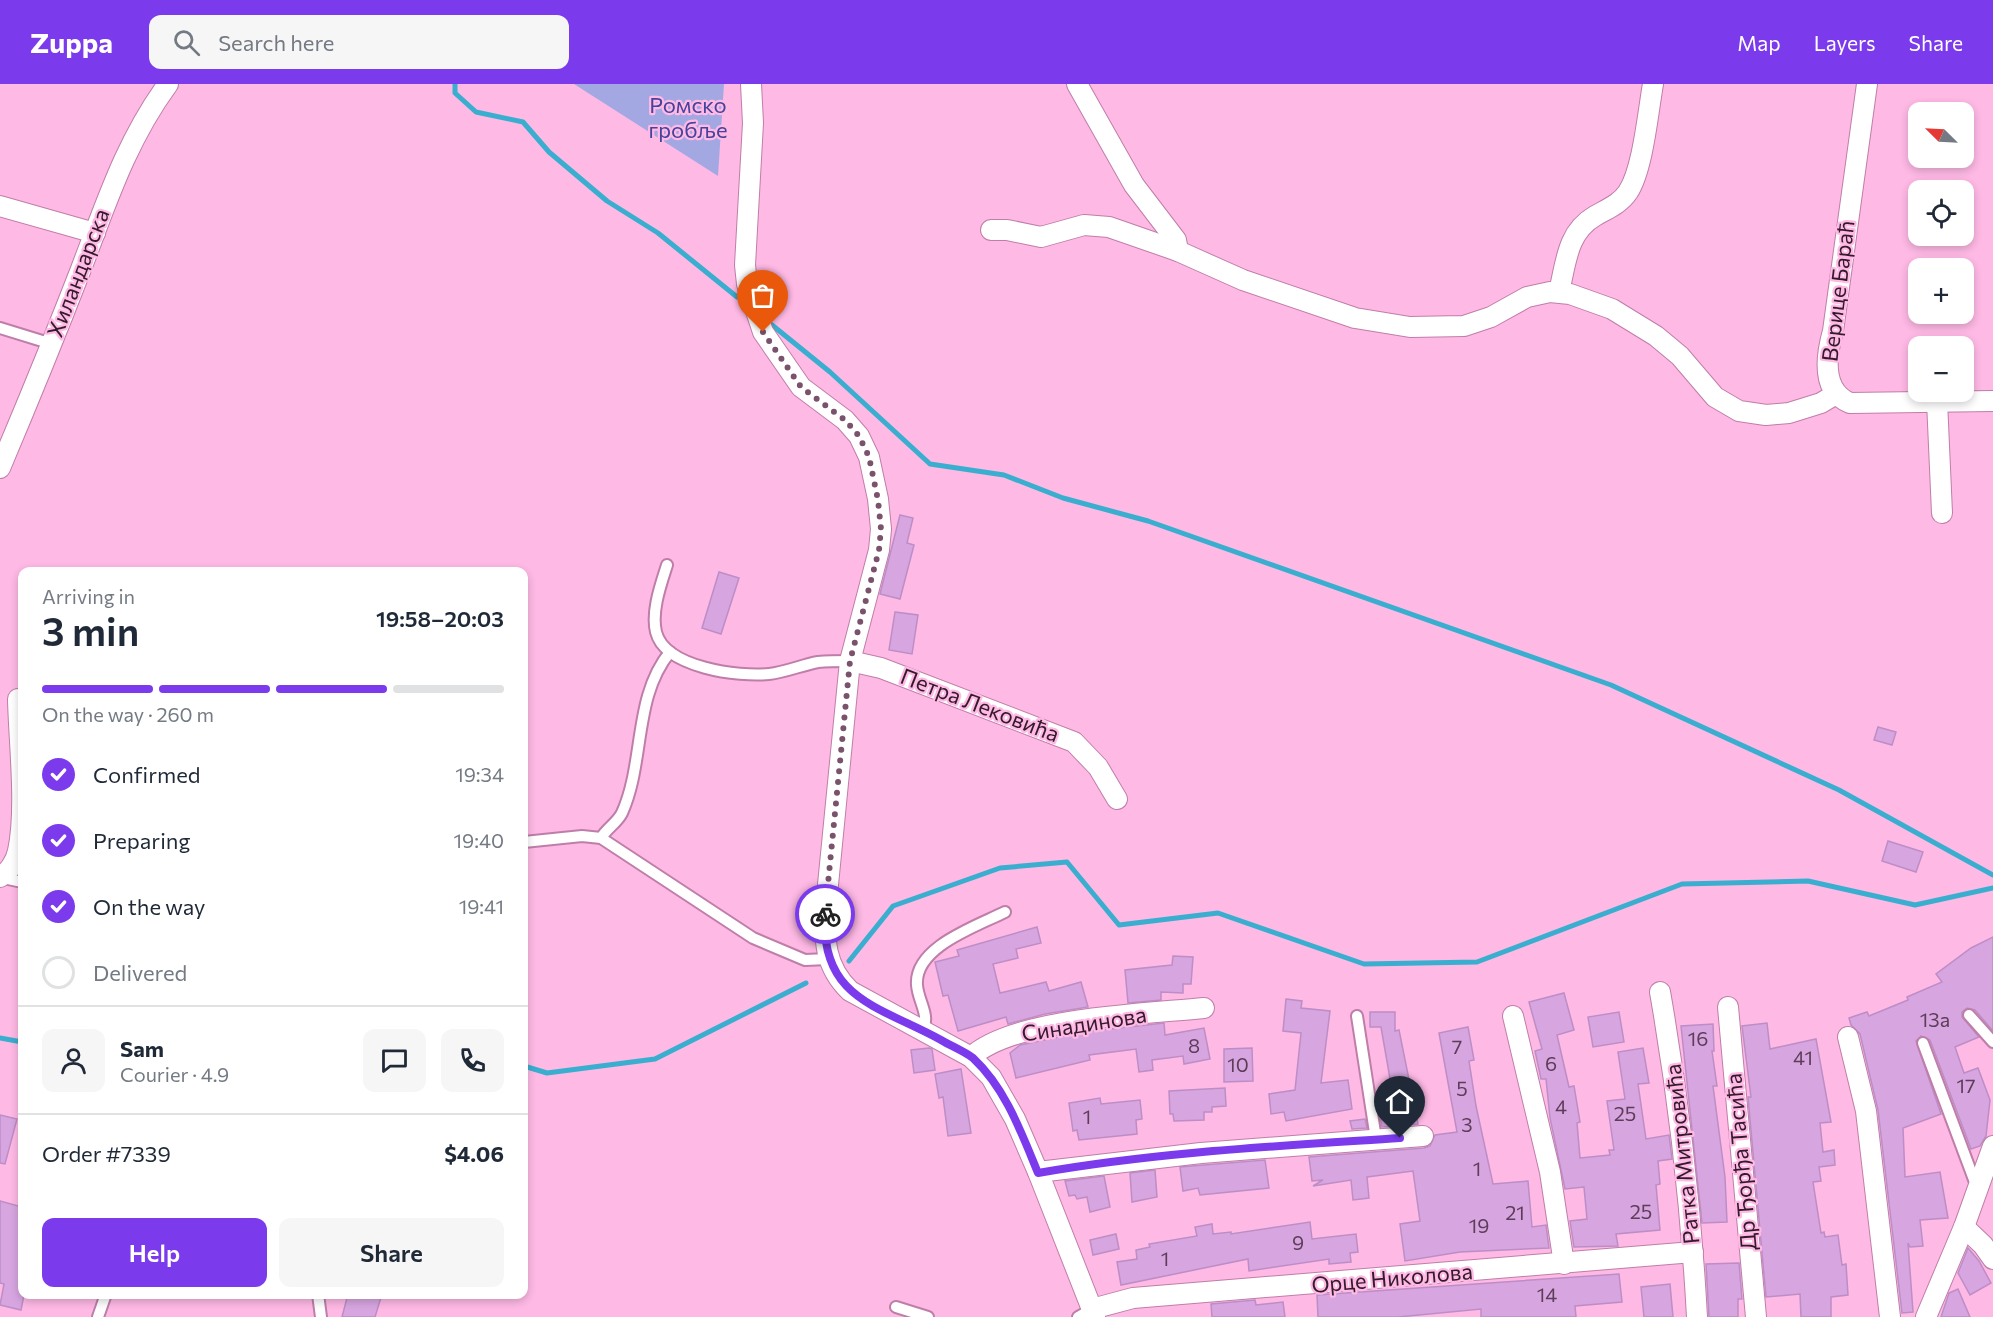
<!DOCTYPE html>
<html lang="en">
<head>
<meta charset="utf-8">
<style>
	body { margin:0; font-family:Commissioner,sans-serif; background:#f6f6f7; color:#1f2937; height:100vh; display:flex; flex-direction:column; font-size:22px; white-space:nowrap }
	* { box-sizing:border-box; margin:0 }
	p { font-size:20px; color:#747a83 }
	.icon { flex:none; width:33px; height:33px; fill:none; stroke:currentColor; stroke-width:2; stroke-linecap:round; stroke-linejoin:round }
	.map { position:relative; flex:1; overflow:hidden }
	.details { position:absolute; left:18px; top:483px; width:510px; height:732px; display:flex; flex-direction:column; background:#fff; border-radius:12px; box-shadow:0 3px 9px #0003 }
	.details>* { flex:none }
	.needle { width:39px; rotate:294deg }
	.buttons { position:absolute; left:1908px; top:18px; display:grid; gap:12px }
	.buttons a { display:grid; place-items:center; width:66px; height:66px; border-radius:12px; background:#fff; box-shadow:0 3px 9px #0003; font-size:30px }
	.pin { position:absolute; display:grid; place-items:center; width:51px; height:51px; color:#fff; margin:-62px -26px; border-radius:50% 50% 50% 0; rotate:-45deg; box-shadow:0 0 6px #0007 }
	.pin .icon { rotate:45deg }
	.courier { position:absolute; display:grid; place-items:center; width:60px; height:60px; margin:-30px; border:4px solid #7c3aed; border-radius:50%; background:#fff; color:#222; box-shadow:0 2px 8px #0007 }
	.overview em { font-style:normal; font-weight:600 }
	.overview div { display:flex; flex-direction:column-reverse }
	.overview { display:flex; align-items:center; justify-content:space-between; height:102px; padding:0 24px }
	h1 { font-size:39px; font-weight:600; line-height:45px }
	.bar { display:grid; grid-template-columns:repeat(4,1fr); gap:9px 6px; align-content:center; height:72px; padding:0 24px }
	.bar i { height:8px; border-radius:4px; background:#e0e1e3 }
	.bar .active { background:#7c3aed }
	.bar p { grid-column:span 4 }
	.line { display:flex; align-items:center; gap:15px; padding:0 24px; border-top:2px solid #e0e1e3 }
	.line div { flex:1 }
	.round { display:grid; place-items:center; flex:none; width:63px; height:63px; border-radius:12px; background:#f6f6f7 }
	ol { padding:0 24px; list-style:none }
	li { display:flex; align-items:center; gap:18px; height:66px }
	li p { margin-inline-start:auto }
	li .icon { padding:6px; border-radius:50%; background:#7c3aed; color:#fff; stroke-width:4 }
	li:last-child { color:#747a83 }
	li i { width:33px; height:33px; border:3px solid #e0e1e3; border-radius:50% }
	.button { display:flex; gap:12px; margin-top:auto; padding:12px 24px }
	.button a { flex:1; height:69px; border-radius:12px; background:#7c3aed; color:#fff; font-size:24px; font-weight:600; line-height:69px; text-align:center }
	.button a+a { background:#f6f6f7; color:#1f2937 }
	header { display:flex; align-items:center; gap:36px; box-sizing:border-box; height:84px; padding:0 30px; background:#7c3aed; color:#fff }
	header strong { font-size:28px }
	nav { display:flex; gap:33px; margin-inline-start:auto; font-size:21px }
	.search { width:420px; height:54px; background:#f6f6f7; display:flex; align-items:center; gap:15px; box-sizing:border-box; padding:0 21px; border-radius:12px; color:#747a83; font-size:22px }
	.map>svg:first-child { display:block }
</style>
</head>
<body>
<header>
<strong>Zuppa</strong>
<div class="search"><svg class="icon" aria-label="search" viewBox="0 0 24 24"><circle cx="10" cy="10" r="6"/><path d="M15 15l6 6"/></svg>Search here</div>
<nav><a>Map</a><a>Layers</a><a>Share</a></nav>
</header>
<div class="map">
<svg width="1993" height="1233" viewBox="0 0 1993 1233">
	<rect width="100%" height="100%" fill="#feb9e5"/>
	<polygon fill="#a3a8e3" points="574,0 724,0 718,92"/>
	<g fill="none" stroke-linecap="round" stroke-linejoin="round">
		<g stroke="#39aecf" stroke-width="5">
			<polyline points="455,0 455,9 476,28 523,38 549,68 607,117 658,149 737,213"/>
			<polyline points="772,241 830,288 930,380 1004,391 1063,414 1148,437 1611,601 1839,706 1993,791"/>
			<polyline points="849,877 893,822 1000,784 1067,778 1119,841 1218,829 1364,880 1477,878 1682,800 1808,797 1915,821 1993,804"/>
			<polyline points="0,954 22,958"/>
			<polyline points="524,982 547,989 655,975 806,899"/>
		</g>
	</g>
	<g fill="#d7a6e1" stroke="#bd8dc6" stroke-width="1.5">
		<polygon points="900,431 913,434 907,459 914,461 900,515 880,510"/>
		<polygon points="719,488 739,494 721,550 702,544"/>
		<polygon points="895,528 918,531 912,570 889,566"/>
		<polygon points="1878,643 1896,648 1892,661 1874,656"/>
		<polygon points="1888,757 1923,768 1916,788 1882,777"/>
		<polygon points="1037,843 1041,859 1016,865 1018,874 993,880 1000,909 1046,898 1049,907 1081,898 1088,923 1045,930 1008,940 1006,933 958,947 948,911 943,912 935,878 959,872 957,866"/>
		<polygon points="1993,853 1993,947 1975,926 1967,924 1962,928 1962,933 1979,953 1955,963 1964,989 1978,984 1990,1016 1986,1052 1980,1062 1971,1065 1930,956 1921,952 1916,957 1941,1030 1903,1044 1905,1093 1940,1088 1948,1134 1920,1136 1923,1162 1910,1163 1908,1159 1913,1228 1902,1229 1878,1026 1860,950 1851,941 1849,934 1867,928 1869,932 1908,916 1907,913 1942,898 1936,890 1971,864"/>
		<polygon points="1173,872 1193,873 1191,900 1183,900 1183,909 1161,908 1161,916 1128,919 1125,886 1172,881"/>
		<polygon points="1564,909 1574,946 1557,951 1569,1003 1574,1002 1580,1038 1577,1039 1580,1074 1610,1071 1609,1066 1614,1066 1607,1017 1625,1015 1618,968 1643,964 1649,999 1638,1000 1646,1055 1669,1051 1672,1075 1658,1077 1660,1100 1656,1101 1660,1146 1616,1150 1618,1162 1574,1163 1570,1137 1587,1135 1584,1103 1565,1105 1550,1034 1546,995 1541,995 1535,967 1542,965 1529,918"/>
		<polygon points="1286,915 1302,917 1301,924 1330,927 1321,999 1348,996 1352,1025 1286,1037 1284,1028 1271,1030 1269,1010 1295,1006 1301,949 1283,947"/>
		<polygon points="1370,928 1395,928 1395,947 1399,946 1418,1040 1382,1043 1380,1032 1386,1031 1382,1008 1392,1006 1381,943 1370,943"/>
		<polygon points="1619,928 1624,958 1593,963 1588,933"/>
		<polygon points="1164,939 1165,951 1204,944 1210,975 1184,980 1183,972 1152,976 1153,986 1139,988 1136,965 1089,971 1090,976 1016,994 1010,969 1020,961 1083,948"/>
		<polygon points="1767,939 1770,965 1816,955 1831,1038 1820,1039 1823,1068 1834,1066 1835,1081 1819,1083 1821,1097 1813,1098 1821,1149 1824,1148 1825,1153 1838,1151 1842,1181 1846,1180 1848,1211 1831,1213 1831,1233 1801,1233 1800,1210 1766,1213 1748,1013 1751,1013 1742,942"/>
		<polygon points="1713,940 1714,967 1712,967 1717,1002 1713,1002 1725,1093 1727,1138 1702,1139 1681,942"/>
		<polygon points="1468,943 1474,976 1469,977 1476,1022 1493,1100 1528,1097 1532,1143 1546,1141 1549,1164 1460,1168 1405,1177 1400,1140 1420,1137 1413,1087 1367,1093 1369,1114 1353,1116 1351,1096 1313,1102 1323,1096 1312,1097 1309,1073 1424,1064 1430,1062 1435,1051 1457,1048 1439,949"/>
		<polygon points="929,964 932,965 935,986 914,989 911,966"/>
		<polygon points="1252,964 1253,997 1224,998 1224,965"/>
		<polygon points="961,985 971,1049 948,1052 943,1013 939,1014 935,990"/>
		<polygon points="1225,1004 1226,1022 1212,1023 1212,1028 1204,1028 1204,1036 1174,1037 1173,1030 1170,1030 1169,1007"/>
		<polygon points="1100,1014 1101,1020 1140,1016 1142,1035 1136,1036 1137,1050 1079,1056 1077,1046 1073,1047 1069,1019"/>
		<polygon points="0,1031 17,1035 5,1080 0,1079"/>
		<polygon points="1365,1035 1367,1044 1352,1045 1350,1037"/>
		<polygon points="1265,1076 1269,1104 1200,1111 1198,1104 1183,1107 1180,1083"/>
		<polygon points="1155,1086 1157,1113 1132,1118 1130,1089"/>
		<polygon points="1104,1092 1110,1123 1090,1128 1087,1113 1077,1115 1075,1111 1069,1112 1065,1097"/>
		<polygon points="0,1117 22,1123 24,1211 21,1226 0,1221 4,1200 0,1199"/>
		<polygon points="1310,1138 1312,1155 1356,1150 1358,1168 1350,1169 1351,1178 1329,1180 1329,1175 1249,1187 1248,1175 1121,1201 1117,1178 1137,1175 1136,1166 1150,1163 1149,1160 1197,1152 1195,1143 1212,1140 1213,1150 1231,1148 1231,1150"/>
		<polygon points="1116,1150 1119,1165 1093,1171 1090,1156"/>
		<polygon points="1968,1164 1979,1177 1991,1199 1970,1211 1958,1189"/>
		<polygon points="1739,1179 1742,1215 1738,1215 1738,1233 1709,1233 1706,1180"/>
		<polygon points="1619,1190 1622,1218 1575,1222 1576,1233 1481,1233 1481,1225 1398,1233 1318,1233 1317,1211"/>
		<polygon points="1670,1200 1673,1233 1644,1233 1641,1203"/>
		<polygon points="1958,1205 1970,1233 1941,1233 1949,1209"/>
		<polygon points="348,1210 382,1210 375,1233 342,1233"/>
		<polygon points="1255,1216 1256,1221 1283,1218 1285,1233 1212,1233 1211,1220"/>
	</g>
	<g fill="none" stroke-linecap="round" stroke-linejoin="round">
		<defs>
			<g id="service">
				<polyline points="0,244 52,260"/>
				<path d="M667,481C661,500 651,527 656,548C665,584 739,593 769,590C786,588 802,581 818,578C829,577 840,577 850,577"/>
				<path d="M601,754C607,744 617,739 622,729C645,678 633,613 670,568"/>
				<polyline points="524,758 582,752 601,754 753,854 805,876 828,875"/>
				<polyline points="3,791 8,795 22,798"/>
				<polyline points="1969,931 1993,958"/>
				<polyline points="1357,932 1376,1055"/>
				<path d="M923,946C930,930 918,917 917,901C914,863 977,842 1005,828"/>
				<polyline points="1923,959 1976,1101"/>
				<polyline points="318,1210 321,1233"/>
				<polyline points="896,1223 928,1233"/>
				<polyline points="98,1233 106,1210"/>
				<polyline points="1078,1233 1092,1225"/>
			</g>
			<g id="minor">
				<path d="M751,0L753,39L745,181L747,200L763,248L801,303L845,336L859,352L869,373L878,415L881,445L879,466L850,577L826,821C824,855 824,882 850,907L971,973L991,993L1015,1035L1038,1088L1095,1233"/>
				<polyline points="1077,0 1134,101 1176,156 1178,167"/>
				<path d="M1867,0L1833,247C1826,272 1821,307 1850,319L1993,317"/>
				<polyline points="0,122 95,149"/>
				<polyline points="991,146 1007,146 1041,153 1084,141 1109,143 1178,167 1243,196 1355,234 1410,243 1464,242 1491,233 1527,213 1550,208 1570,210 1612,225 1656,252 1680,272 1715,313 1739,327 1766,331 1789,329 1821,319 1836,310"/>
				<path d="M1559,208C1566,179 1567,148 1595,132C1607,125 1620,120 1628,108C1643,85 1648,28 1653,0"/>
				<polyline points="1937,317 1942,429"/>
				<path d="M0,384C28,318 55,252 81,185C106,120 126,57 168,0"/>
				<polyline points="850,577 881,584 1074,658 1098,683 1117,715"/>
				<path d="M0,793C9,788 16,777 18,767C27,724 19,660 18,615"/>
				<path d="M1660,908C1679,1016 1691,1124 1697,1233"/>
				<polyline points="1728,923 1756,1233"/>
				<polyline points="1513,932 1550,1088 1564,1180"/>
				<polyline points="1848,953 1866,1027 1890,1233"/>
				<path d="M971,973C1013,934 1145,930 1204,924"/>
				<polyline points="1038,1088 1201,1069 1423,1052"/>
				<polyline points="1964,1143 1983,1161 1993,1175"/>
				<polyline points="1092,1225 1133,1214 1693,1168"/>
				<polyline points="1926,1233 1964,1143 1993,1062"/>
			</g>
		</defs>
		<use href="#service" stroke="#bf7ea9" stroke-width="14"/>
		<use href="#minor" stroke="#bf7ea9" stroke-width="22"/>
		<use href="#service" stroke="#fff" stroke-width="10"/>
		<use href="#minor" stroke="#fff" stroke-width="20"/>
	</g>
	<g fill="none" stroke-linecap="round" stroke-linejoin="round">
		<polyline stroke="#7b526c" stroke-width="6" stroke-dasharray="0 10.8" points="763,248 801,303 845,336 859,352 869,373 878,416 881,445 879,466 850,577 825,830"/>
		<path stroke="#7c3aed" stroke-width="8" d="M825,830C820,915 879,922 941,956C951,962 964,967 973,974C1006,1005 1021,1048 1038,1089C1158,1068 1279,1062 1400,1054"/>
	</g>
	<g text-anchor="middle" stroke-width="4.5" stroke-linejoin="round" paint-order="stroke">
		<g font-size="20" fill="#5d3d58">
			<text x="1935" y="943">13a</text>
			<text x="1698" y="962">16</text>
			<text x="1194" y="969">8</text>
			<text x="1457" y="970">7</text>
			<text x="1803" y="981">41</text>
			<text x="1551" y="987">6</text>
			<text x="1238" y="988">10</text>
			<text x="1966" y="1009">17</text>
			<text x="1462" y="1012">5</text>
			<text x="1561" y="1030">4</text>
			<text x="1625" y="1037">25</text>
			<text x="1087" y="1040">1</text>
			<text x="1467" y="1048">3</text>
			<text x="1477" y="1092">1</text>
			<text x="1641" y="1135">25</text>
			<text x="1515" y="1136">21</text>
			<text x="1479" y="1149">19</text>
			<text x="1298" y="1166">9</text>
			<text x="1165" y="1182">1</text>
			<text x="1547" y="1218">14</text>
		</g>
		<g font-size="22" fill="#46439c" stroke="#feb9e5">
			<text x="688" y="29">Ромско<tspan x="688" dy="25">гробље</tspan></text>
		</g>
		<g font-size="22" fill="#341a2b" stroke="#feb9e5">
			<text transform="translate(78 189) rotate(-69)" y="8">Хиландарска</text>
			<text transform="translate(1838 207) rotate(-83)" y="8">Верице Бараћ</text>
			<text transform="translate(980 621) rotate(21)" y="8">Петра Лековића</text>
			<text transform="translate(1084 940) rotate(-9)" y="8">Синадинова</text>
			<text transform="translate(1682 1070) rotate(-96)" y="8">Ратка Митровића</text>
			<text transform="translate(1741 1078) rotate(-95)" y="8">Др Ђорђа Тасића</text>
			<text transform="translate(1392 1194) rotate(-5)" y="8">Орце Николова</text>
		</g>
	</g>
</svg>
<div class="buttons">
<a><svg class="needle" viewBox="-14 -14 28 28"><path d="M0-13l5 13h-10z" fill="#e53935"/><path d="M0 13l5-13h-10z" fill="#747a83"/></svg></a>
<a><svg class="icon" aria-label="locate" viewBox="0 0 24 24"><circle cx="12" cy="12" r="6"/><path d="M12 2v4M12 18v4M2 12h4M18 12h4"/></svg></a>
<a>+</a>
<a>−</a>
</div>
<div class="pin" style="left:763px;top:248px;background:#ea580c"><svg class="icon" aria-label="bag" viewBox="0 0 24 24"><path d="M5 8h14l-1 12H6zM9 8a3 3 0 0 1 6 0"/></svg></div>
<div class="pin" style="left:1400px;top:1054px;background:#1f2937"><svg class="icon" aria-label="home" viewBox="0 0 24 24"><path d="M3 11l9-7 9 7M6 9v11h12V9"/></svg></div>
<div class="courier" style="left:825px;top:830px"><svg class="icon" aria-label="bike" viewBox="0 0 24 24"><circle cx="6" cy="16" r="4"/><circle cx="18" cy="16" r="4"/><path d="M6 16l4-8h5l3 8M10 8l3 8H6M13 5h3"/></svg></div>
<section class="details">
<div class="overview"><div><h1>3 min</h1><p>Arriving in</p></div><em>19:58–20:03</em></div>
<div class="bar"><i class="active"></i><i class="active"></i><i class="active"></i><i></i><p>On the way · 260 m</p></div>
<ol>
<li><svg class="icon" aria-label="check" viewBox="0 0 24 24"><path d="M5 12l5 5 9-10"/></svg>Confirmed<p>19:34</p></li>
<li><svg class="icon" aria-label="check" viewBox="0 0 24 24"><path d="M5 12l5 5 9-10"/></svg>Preparing<p>19:40</p></li>
<li><svg class="icon" aria-label="check" viewBox="0 0 24 24"><path d="M5 12l5 5 9-10"/></svg>On the way<p>19:41</p></li>
<li><i></i>Delivered</li>
</ol>
<div class="line" style="height:108px"><a class="round"><svg class="icon" aria-label="person" viewBox="0 0 24 24"><circle cx="12" cy="8" r="4"/><path d="M4 21q1-7 8-7t8 7"/></svg></a><div><b>Sam</b><p>Courier · 4.9</p></div><a class="round"><svg class="icon" aria-label="chat" viewBox="0 0 24 24"><path d="M4 5h16v11H9l-5 4z"/></svg></a><a class="round"><svg class="icon" aria-label="phone" viewBox="0 0 24 24"><path d="M5 4h4l2 5-3 2q2 4 5 5l2-3 5 2v4C11 20 4 13 5 4z"/></svg></a></div>
<div class="line" style="height:78px"><div>Order #7339</div><b>$4.06</b></div>
<div class="button"><a>Help</a><a>Share</a></div>
</section>
</div>
</body>
</html>
